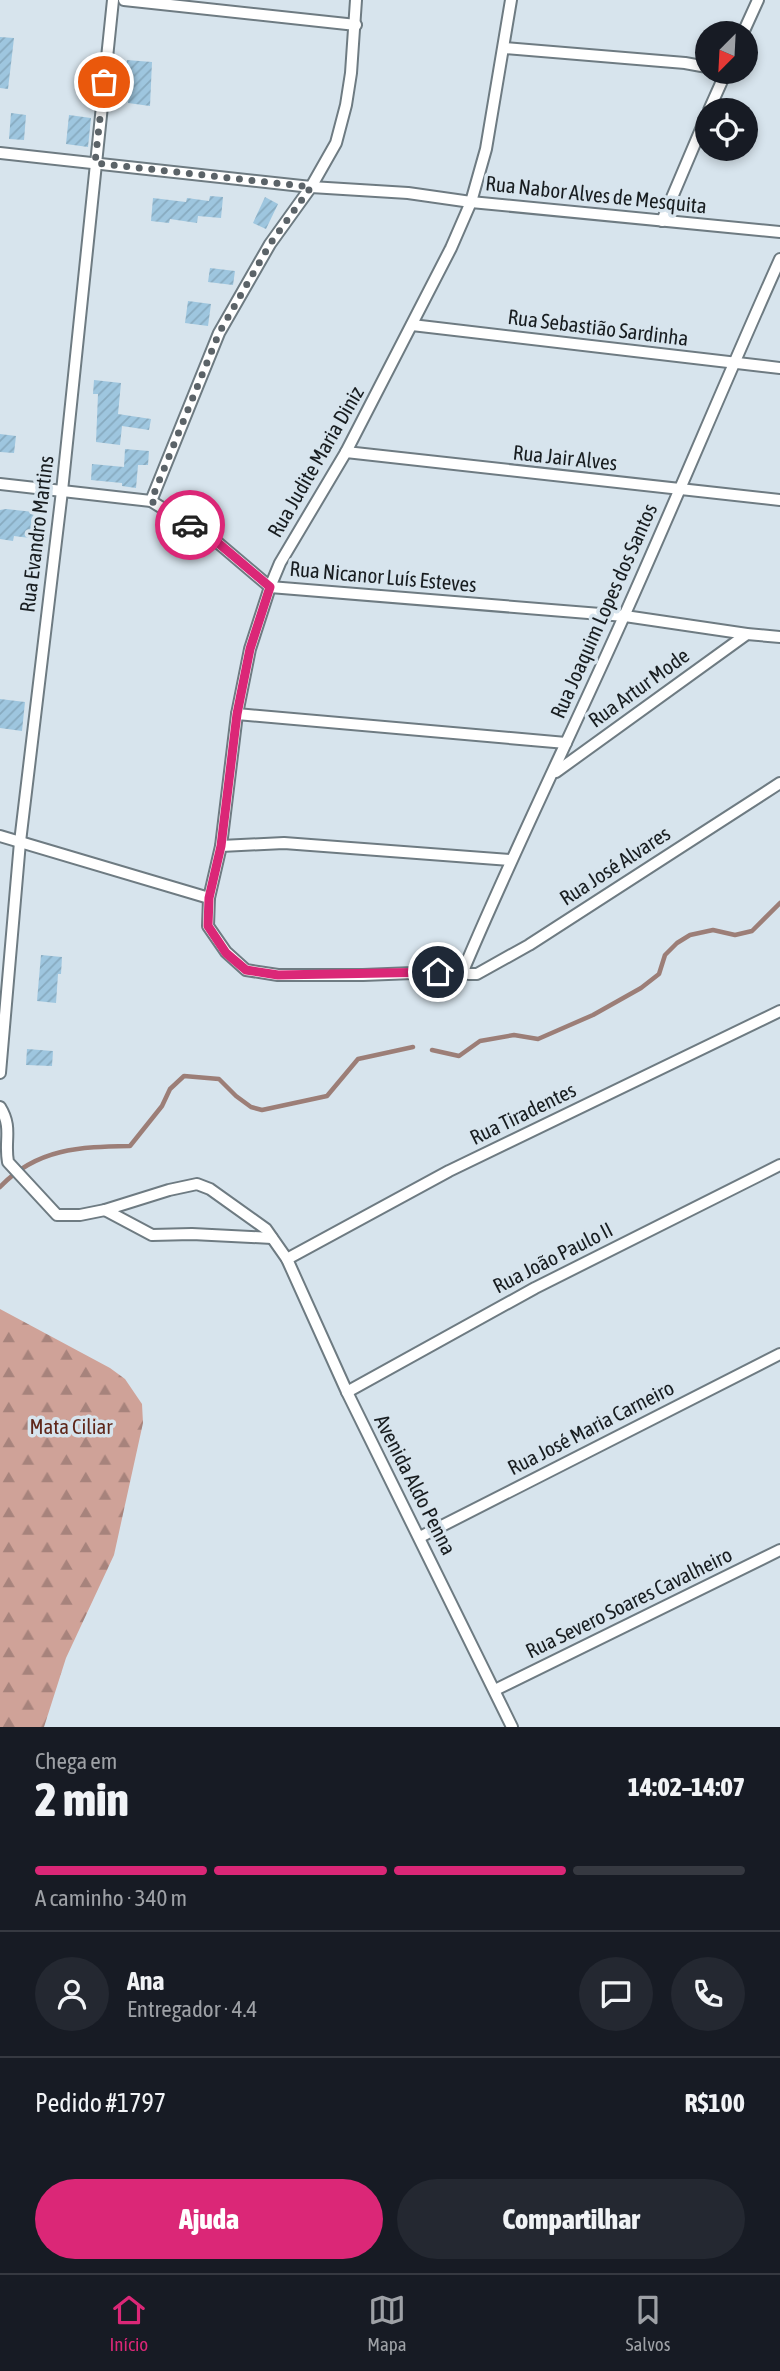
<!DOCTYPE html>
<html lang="pt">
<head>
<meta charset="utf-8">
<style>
	body { margin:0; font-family:"Asap Condensed",sans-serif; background:#242831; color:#f1f3f6; height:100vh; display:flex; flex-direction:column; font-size:26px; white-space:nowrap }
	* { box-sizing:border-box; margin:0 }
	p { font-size:23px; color:#9ea1a6 }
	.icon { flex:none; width:38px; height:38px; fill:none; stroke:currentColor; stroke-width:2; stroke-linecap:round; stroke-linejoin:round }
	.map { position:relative; height:1727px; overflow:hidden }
	.sheet { display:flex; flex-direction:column; background:#171b24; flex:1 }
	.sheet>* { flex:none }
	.needle { width:46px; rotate:204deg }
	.buttons { position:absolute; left:695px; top:21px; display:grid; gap:14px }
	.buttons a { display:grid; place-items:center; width:63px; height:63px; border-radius:50%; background:#171b24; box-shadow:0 4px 10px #0003; font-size:35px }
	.pin { position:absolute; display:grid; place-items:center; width:60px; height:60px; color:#fff; margin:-30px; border:4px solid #fff; border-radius:50%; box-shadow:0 2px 7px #0007 }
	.courier { position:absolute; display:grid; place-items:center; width:70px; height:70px; margin:-35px; border:5px solid #db2777; border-radius:50%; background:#fff; color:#222; box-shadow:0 2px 9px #0007 }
	.head em { font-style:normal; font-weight:800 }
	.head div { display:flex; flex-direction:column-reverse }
	.head { display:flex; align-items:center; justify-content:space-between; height:119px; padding:0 35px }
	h1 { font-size:46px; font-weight:800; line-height:52px }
	.bar { display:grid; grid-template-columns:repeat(4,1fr); gap:10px 7px; align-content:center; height:84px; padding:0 35px }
	.bar i { height:9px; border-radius:5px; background:#363941 }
	.bar .selected { background:#db2777 }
	.bar p { grid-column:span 4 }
	.line { display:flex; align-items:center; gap:18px; padding:0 35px; border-top:2px solid #363941 }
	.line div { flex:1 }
	.round { display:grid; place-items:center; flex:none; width:74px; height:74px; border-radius:37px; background:#242831 }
	.cta { display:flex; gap:14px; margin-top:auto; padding:14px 35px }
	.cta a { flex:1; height:80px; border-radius:42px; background:#db2777; color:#fff; font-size:28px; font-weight:800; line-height:80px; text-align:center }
	.cta a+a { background:#242831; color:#f1f3f6 }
	.menu { display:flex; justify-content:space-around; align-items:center; height:98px; border-top:2px solid #363941; background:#171b24; font-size:19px; color:#9ea1a6 }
	.menu a { display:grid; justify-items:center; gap:4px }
	.menu .selected { color:#db2777 }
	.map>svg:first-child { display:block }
</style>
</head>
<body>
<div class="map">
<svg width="780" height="1727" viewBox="0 0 780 1727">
	<defs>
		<pattern id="forest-firs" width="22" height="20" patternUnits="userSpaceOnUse" patternTransform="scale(1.75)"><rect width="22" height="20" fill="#cfa298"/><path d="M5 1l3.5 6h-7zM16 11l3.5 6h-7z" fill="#a7837c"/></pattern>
		<pattern id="building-hatch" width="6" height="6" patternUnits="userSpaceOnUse" patternTransform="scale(1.75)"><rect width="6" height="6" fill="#9ec6df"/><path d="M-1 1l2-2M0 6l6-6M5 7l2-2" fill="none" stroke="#87aabf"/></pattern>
	</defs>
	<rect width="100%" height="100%" fill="#d7e4ed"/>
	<polygon fill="url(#forest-firs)" points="0,1309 110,1368 125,1379 142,1404 143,1423 114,1555 66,1658 44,1727 0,1727"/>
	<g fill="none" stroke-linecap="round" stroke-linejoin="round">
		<g stroke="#9c7e77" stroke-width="4.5">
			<polyline points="432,1050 459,1056 480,1041 514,1035 538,1039 593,1015 641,988 659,974 665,955 677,943 690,935 713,930 735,935 752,931 780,903"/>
			<path d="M0,1187C37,1148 80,1147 130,1146L162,1106L170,1089L184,1076L219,1079L236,1096L251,1107L262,1110L327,1096L358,1059L413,1047"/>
		</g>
	</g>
	<g fill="url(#building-hatch)">
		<polygon points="0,37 14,38 8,89 0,88"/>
		<polygon points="127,60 152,62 150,106 128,103 130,82 125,81"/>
		<polygon points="11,113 26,115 24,140 9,139"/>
		<polygon points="69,115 91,118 88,147 66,144"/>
		<polygon points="210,196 223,197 221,218 198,216 197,223 170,219 169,223 151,221 153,198 186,202 187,198 209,201"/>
		<polygon points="265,197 278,204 266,229 253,223"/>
		<polygon points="210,268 235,271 233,285 208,282"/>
		<polygon points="188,301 211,304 208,326 185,323"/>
		<polygon points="94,380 121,383 118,414 151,419 149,430 122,426 120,445 96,442 98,394 93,394"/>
		<polygon points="0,434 16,436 14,453 0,452"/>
		<polygon points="125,449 149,451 148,465 138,465 136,488 122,486 122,483 91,480 92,464 124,467"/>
		<polygon points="6,509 34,512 30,538 14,536 13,541 0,539 0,510"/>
		<polygon points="0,699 25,702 22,731 0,728"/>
		<polygon points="41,955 62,957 61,974 58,974 56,1003 37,1001"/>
		<polygon points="27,1049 53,1051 52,1066 26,1065"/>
	</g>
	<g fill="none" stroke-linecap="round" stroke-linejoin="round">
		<defs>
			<g id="minor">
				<polyline points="124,0 356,25"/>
				<polyline points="743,33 758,0"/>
				<polyline points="504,48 685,63 707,67"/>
				<polyline points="709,110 726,72"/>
				<polyline points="0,153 311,187 408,193 471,202 780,232"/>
				<polyline points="662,221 707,115"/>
				<path d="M780,259C727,377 678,496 625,614C572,733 514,850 463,971L469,974H477L529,945L780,783"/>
				<polyline points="412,325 780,368"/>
				<polyline points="346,452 780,500"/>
				<polyline points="0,484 151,501 217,542 270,587 625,616 747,634 780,637"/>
				<polyline points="151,501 219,333 270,244 311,187 336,143 346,105 351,73 356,0"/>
				<polyline points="237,714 566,743"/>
				<polyline points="556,772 747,634"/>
				<polyline points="0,836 209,898"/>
				<polyline points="221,846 284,843 510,860"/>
				<polyline points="463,971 363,975 278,975 246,970 226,952 208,926 209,898 221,846 237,714 250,649 270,587 280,563 346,452 451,248 471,202 486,149 511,0"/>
				<polyline points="0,1073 20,842 62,491 113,0"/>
				<path d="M0,1107C13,1128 4,1140 8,1162L57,1215H80L105,1210L169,1190L197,1184L210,1189L266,1229L287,1259L347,1392L512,1727"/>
				<polyline points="105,1210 152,1235 192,1234 272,1238"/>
				<polyline points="287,1259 449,1171 780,1011"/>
				<polyline points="347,1392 535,1288 780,1165"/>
				<polyline points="420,1537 780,1354"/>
				<polyline points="495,1690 780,1550"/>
			</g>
		</defs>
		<use href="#minor" stroke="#6e7b82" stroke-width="14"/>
		<use href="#minor" stroke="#fff" stroke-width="10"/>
	</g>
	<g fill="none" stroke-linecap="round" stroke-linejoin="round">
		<polyline stroke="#5b6368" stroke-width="7" stroke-dasharray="0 12.6" points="104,82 95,163 311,187 270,244 219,333 151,501 190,525"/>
		<polyline stroke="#db2777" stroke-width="9" points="190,525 217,542 270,587 250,649 237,714 221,846 209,898 208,926 226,953 246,970 278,975 438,972"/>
	</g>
	<g text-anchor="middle" stroke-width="7" stroke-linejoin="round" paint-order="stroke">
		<g font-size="21" fill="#181d20" stroke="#d7e4ed">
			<text transform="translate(596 195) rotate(6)" y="7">Rua Nabor Alves de Mesquita</text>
			<text transform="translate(598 328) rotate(7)" y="7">Rua Sebastião Sardinha</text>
			<text transform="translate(565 458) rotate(6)" y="7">Rua Jair Alves</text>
			<text transform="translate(316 462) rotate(-60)" y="7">Rua Judite Maria Diniz</text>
			<text transform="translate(37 534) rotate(-83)" y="7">Rua Evandro Martins</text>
			<text transform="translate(383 577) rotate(5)" y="7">Rua Nicanor Luís Esteves</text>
			<text transform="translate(604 611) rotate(-66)" y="7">Rua Joaquim Lopes dos Santos</text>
			<text transform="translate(639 688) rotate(-36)" y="7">Rua Artur Mode</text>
			<text transform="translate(615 866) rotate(-33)" y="7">Rua José Alvares</text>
			<text transform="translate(523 1114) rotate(-26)" y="7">Rua Tiradentes</text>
			<text transform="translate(553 1258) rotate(-27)" y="7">Rua João Paulo II</text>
			<text transform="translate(591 1428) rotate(-27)" y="7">Rua José Maria Carneiro</text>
			<text transform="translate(415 1485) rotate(63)" y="7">Avenida Aldo Penna</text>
			<text transform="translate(629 1603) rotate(-26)" y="7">Rua Severo Soares Cavalheiro</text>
		</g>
		<g font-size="21" fill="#5f271a" stroke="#d7e4ed">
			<text x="71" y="1434">Mata Ciliar</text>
		</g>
	</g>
</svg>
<div class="buttons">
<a><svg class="needle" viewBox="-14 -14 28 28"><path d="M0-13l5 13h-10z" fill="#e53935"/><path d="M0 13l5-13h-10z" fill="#9ea1a6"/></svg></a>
<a><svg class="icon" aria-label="locate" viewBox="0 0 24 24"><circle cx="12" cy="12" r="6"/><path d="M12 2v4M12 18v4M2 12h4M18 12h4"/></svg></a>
</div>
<div class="pin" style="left:104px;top:82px;background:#ea580c"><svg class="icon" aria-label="bag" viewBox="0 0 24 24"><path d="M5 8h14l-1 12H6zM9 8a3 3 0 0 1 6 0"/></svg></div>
<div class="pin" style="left:438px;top:972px;background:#1f2937"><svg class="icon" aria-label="home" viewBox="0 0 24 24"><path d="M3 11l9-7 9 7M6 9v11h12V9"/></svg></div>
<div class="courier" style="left:190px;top:525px"><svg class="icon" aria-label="car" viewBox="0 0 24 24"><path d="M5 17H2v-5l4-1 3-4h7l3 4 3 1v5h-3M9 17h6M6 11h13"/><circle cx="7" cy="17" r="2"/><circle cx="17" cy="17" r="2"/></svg></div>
</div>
<section class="sheet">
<div class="head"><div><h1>2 min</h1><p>Chega em</p></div><em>14:02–14:07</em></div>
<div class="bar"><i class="selected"></i><i class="selected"></i><i class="selected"></i><i></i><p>A caminho · 340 m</p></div>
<div class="line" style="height:126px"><a class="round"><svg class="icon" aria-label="person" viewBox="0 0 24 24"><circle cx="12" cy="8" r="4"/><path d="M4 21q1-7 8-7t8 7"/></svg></a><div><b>Ana</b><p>Entregador · 4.4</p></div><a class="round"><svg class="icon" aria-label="chat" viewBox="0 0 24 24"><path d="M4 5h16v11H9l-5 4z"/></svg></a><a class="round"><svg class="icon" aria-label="phone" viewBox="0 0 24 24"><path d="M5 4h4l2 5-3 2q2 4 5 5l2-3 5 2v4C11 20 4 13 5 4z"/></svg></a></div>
<div class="line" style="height:91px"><div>Pedido #1797</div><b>R$100</b></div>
<div class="cta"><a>Ajuda</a><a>Compartilhar</a></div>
</section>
<nav class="menu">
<a class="selected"><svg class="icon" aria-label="home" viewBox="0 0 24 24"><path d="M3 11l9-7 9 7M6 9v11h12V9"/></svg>Início</a>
<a><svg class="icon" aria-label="map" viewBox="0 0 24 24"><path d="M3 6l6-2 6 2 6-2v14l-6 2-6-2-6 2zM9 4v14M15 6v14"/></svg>Mapa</a>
<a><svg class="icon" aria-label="saved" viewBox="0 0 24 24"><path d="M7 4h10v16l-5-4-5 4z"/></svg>Salvos</a>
</nav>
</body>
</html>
